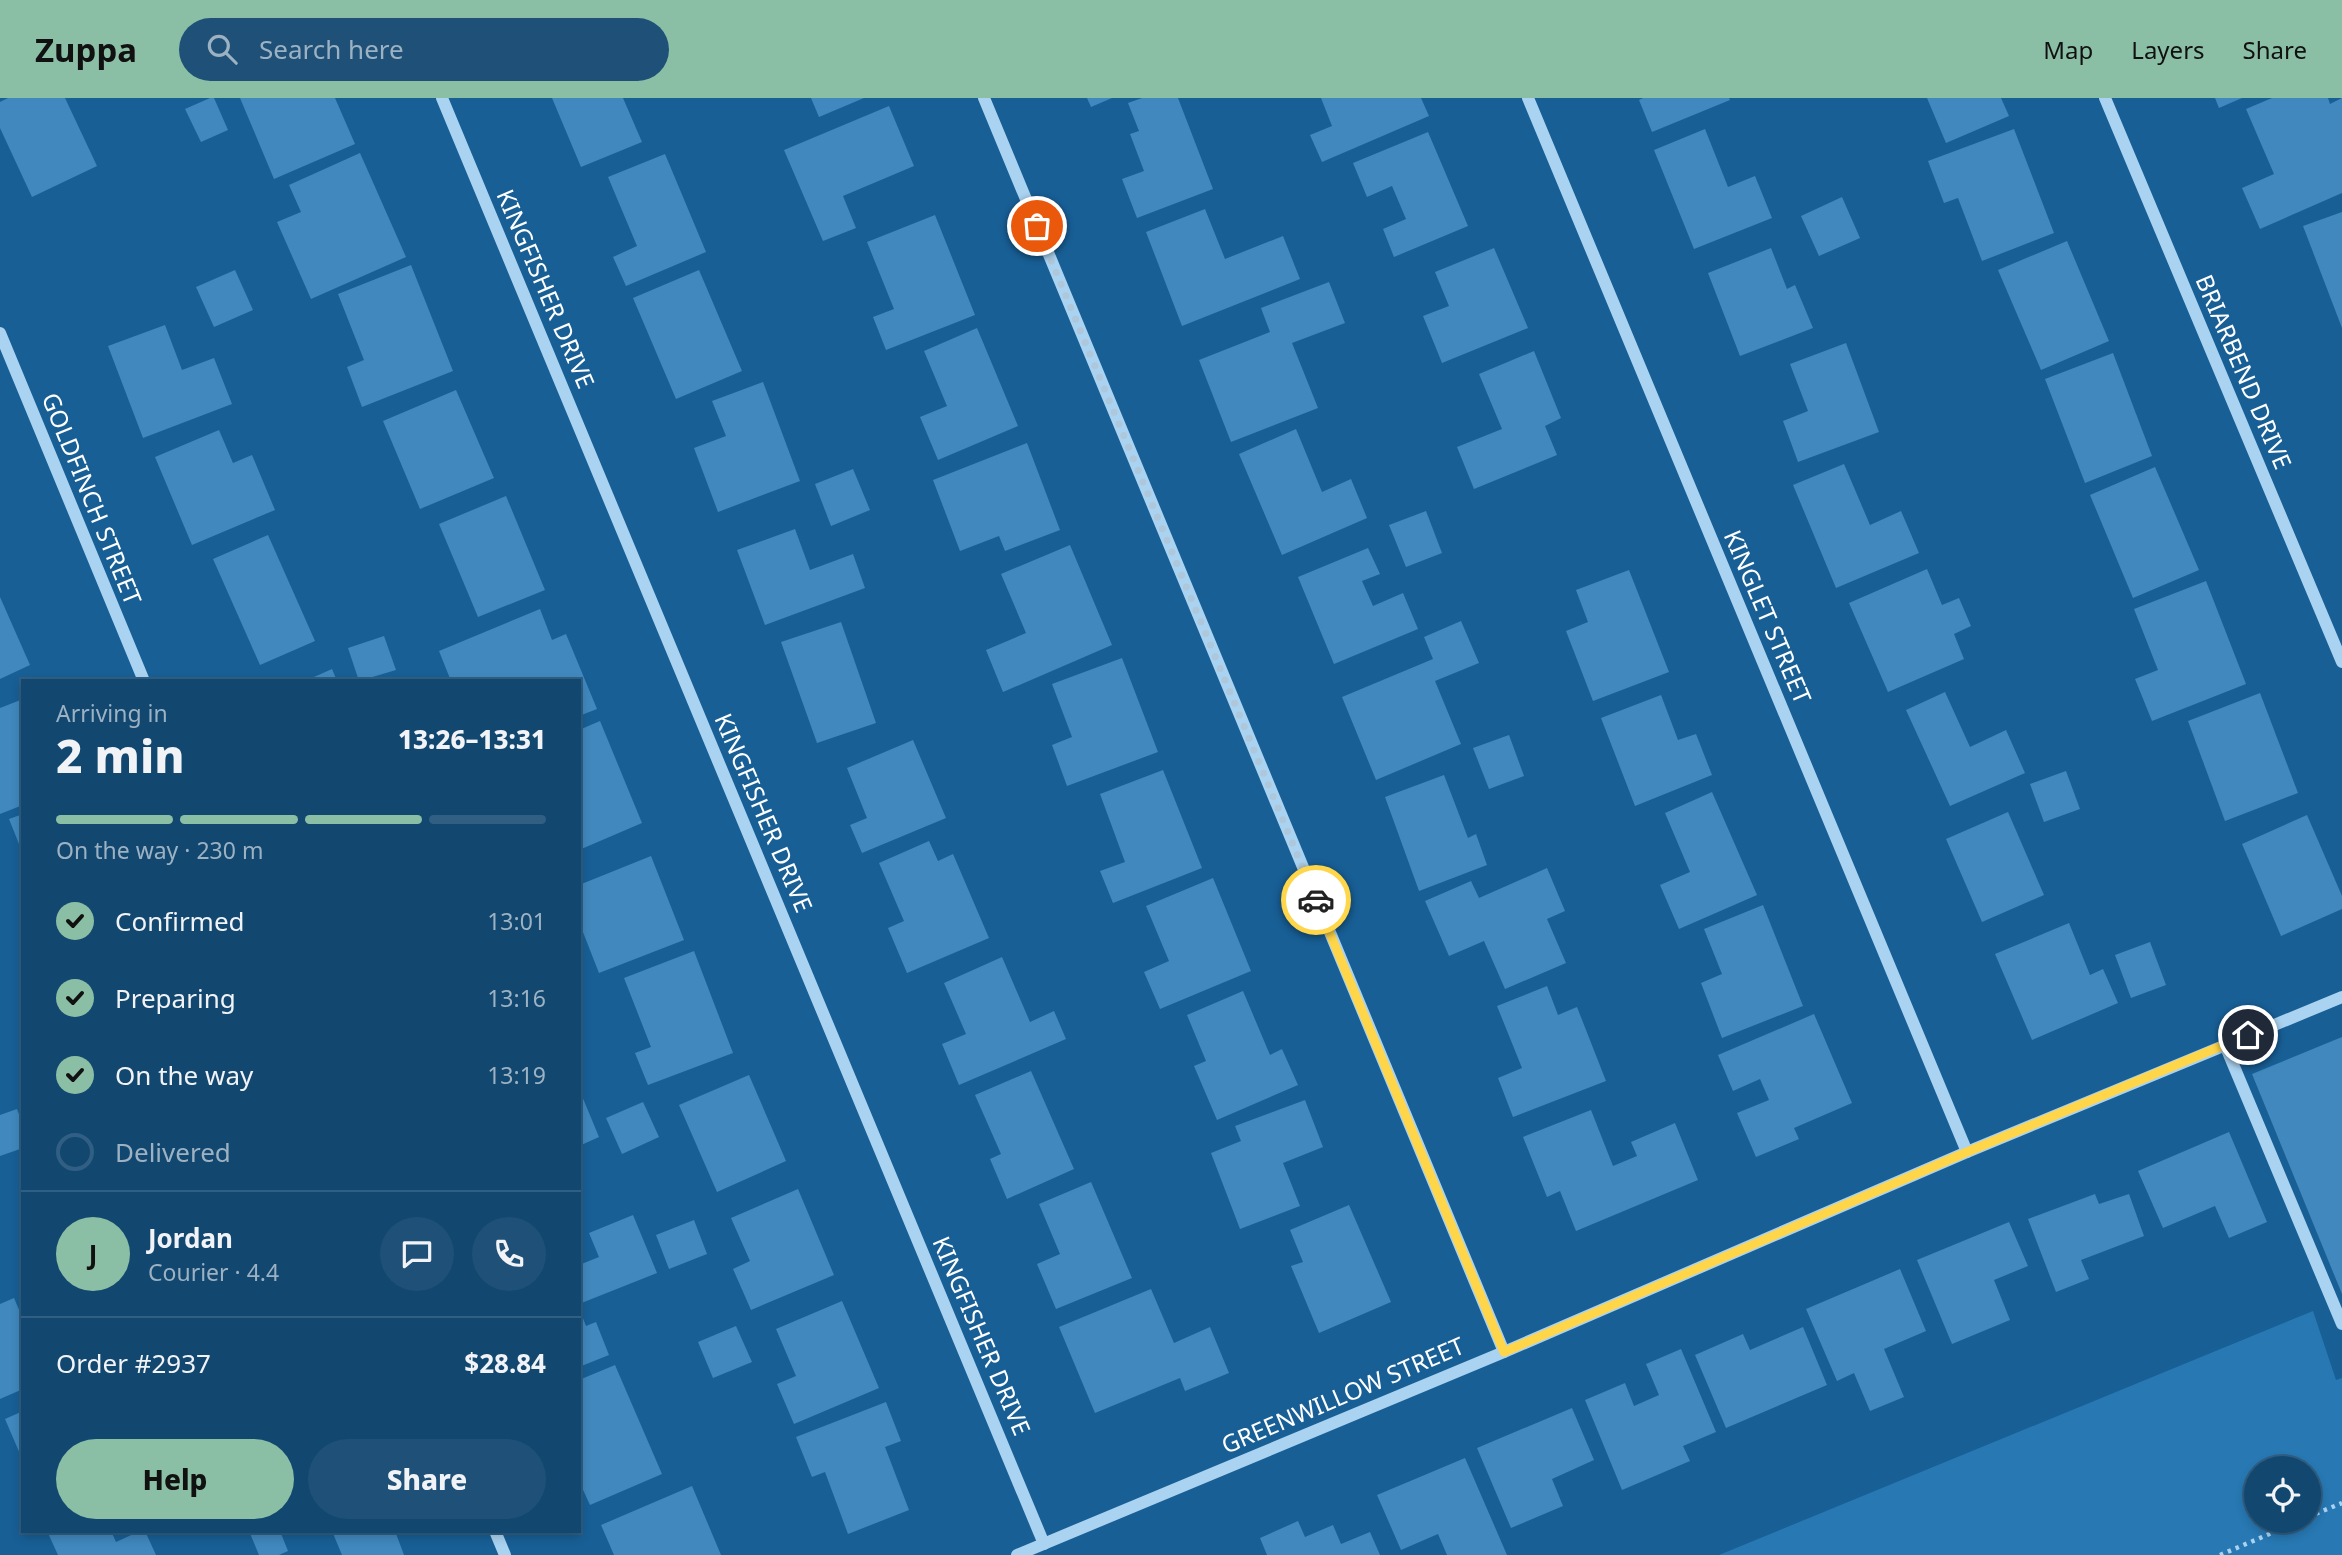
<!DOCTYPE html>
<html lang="en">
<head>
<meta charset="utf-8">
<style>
	body { margin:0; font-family:"Noto Sans",sans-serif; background:#1f5178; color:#f1f3f6; height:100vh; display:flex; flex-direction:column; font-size:26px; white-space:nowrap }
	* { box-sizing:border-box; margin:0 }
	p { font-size:23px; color:#9cb2c3 }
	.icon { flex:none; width:38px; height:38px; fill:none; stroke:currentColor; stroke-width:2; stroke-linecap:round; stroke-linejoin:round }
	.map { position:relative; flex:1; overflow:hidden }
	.side { position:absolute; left:21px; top:581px; width:560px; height:854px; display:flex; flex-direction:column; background:#124770; border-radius:0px; box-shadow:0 4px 10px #0003,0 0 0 2px #315f83 }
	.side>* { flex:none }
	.tools { position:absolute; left:2244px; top:1358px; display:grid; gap:14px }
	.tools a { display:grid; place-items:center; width:77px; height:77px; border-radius:50%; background:#124770; box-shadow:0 4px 10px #0003,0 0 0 2px #315f83; font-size:35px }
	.pin { position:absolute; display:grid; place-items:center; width:60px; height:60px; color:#fff; margin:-30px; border:4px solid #fff; border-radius:50%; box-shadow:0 2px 7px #0007 }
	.courier { position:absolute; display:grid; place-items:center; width:70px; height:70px; margin:-35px; border:5px solid #ffd54a; border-radius:50%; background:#fff; color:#222; box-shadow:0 2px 9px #0007 }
	.summary em { font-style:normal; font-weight:800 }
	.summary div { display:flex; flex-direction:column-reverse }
	.summary { display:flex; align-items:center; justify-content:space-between; height:119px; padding:0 35px }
	h1 { font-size:46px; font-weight:800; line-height:52px }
	.bar { display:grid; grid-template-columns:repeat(4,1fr); gap:10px 7px; align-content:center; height:84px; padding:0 35px }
	.bar i { height:9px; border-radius:5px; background:#315f83 }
	.bar .current { background:#8abfa5 }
	.bar p { grid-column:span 4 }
	.line { display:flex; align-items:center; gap:18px; padding:0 35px; border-top:2px solid #315f83 }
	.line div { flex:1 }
	.round { display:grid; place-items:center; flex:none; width:74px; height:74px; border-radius:37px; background:#1f5178 }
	ol { padding:0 35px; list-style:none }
	li { display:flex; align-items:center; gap:21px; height:77px }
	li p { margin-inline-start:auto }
	li .icon { padding:7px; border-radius:50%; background:#8abfa5; color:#111; stroke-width:4 }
	li:last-child { color:#9cb2c3 }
	li i { width:38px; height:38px; border:4px solid #315f83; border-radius:50% }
	.button { display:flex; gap:14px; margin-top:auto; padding:14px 35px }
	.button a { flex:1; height:80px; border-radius:42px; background:#8abfa5; color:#111; font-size:28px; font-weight:800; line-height:80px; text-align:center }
	.button a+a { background:#1f5178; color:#f1f3f6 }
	header { display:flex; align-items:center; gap:42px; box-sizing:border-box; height:98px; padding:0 35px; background:#8abfa5; color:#111 }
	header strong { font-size:33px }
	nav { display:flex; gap:38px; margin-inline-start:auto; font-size:24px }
	.search { width:490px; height:63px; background:#1f5178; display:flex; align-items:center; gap:18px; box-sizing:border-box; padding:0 24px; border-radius:38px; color:#9cb2c3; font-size:26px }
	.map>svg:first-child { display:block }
</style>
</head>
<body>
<header>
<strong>Zuppa</strong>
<div class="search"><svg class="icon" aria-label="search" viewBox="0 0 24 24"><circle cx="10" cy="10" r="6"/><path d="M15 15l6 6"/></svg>Search here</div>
<nav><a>Map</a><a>Layers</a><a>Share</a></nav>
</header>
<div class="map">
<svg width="2342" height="1457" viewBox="0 0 2342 1457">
	<rect width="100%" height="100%" fill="#185f96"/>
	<path fill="#2778b3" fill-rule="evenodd" d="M2313,1213L2336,1282L2342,1280V1457H1719ZM2256,1370H2308V1423H2256Z"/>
	<g fill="#4088be">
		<polygon points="8,0 65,0 97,68 32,99 0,30 0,4"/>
		<polygon points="210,0 214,0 228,32 201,44 185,11"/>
		<polygon points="240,0 335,0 355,46 274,81"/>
		<polygon points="552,0 623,0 642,44 581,69"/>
		<polygon points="811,0 864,0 819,19"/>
		<polygon points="1087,0 1112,0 1091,9"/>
		<polygon points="1142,0 1178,0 1213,91 1137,120 1122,81 1144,73 1130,36 1139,33 1128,5"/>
		<polygon points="1321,0 1421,0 1429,18 1322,64 1310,37 1332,28"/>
		<polygon points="1643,0 1729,0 1730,2 1652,34 1639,2"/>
		<polygon points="1927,0 2001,0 2009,18 1946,45"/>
		<polygon points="2215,0 2242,0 2219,10"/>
		<polygon points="2272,0 2328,0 2330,6 2342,0 2342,95 2260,131 2242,90 2274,76 2246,11"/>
		<polygon points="889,8 914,68 843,98 856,130 823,143 784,52"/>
		<polygon points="1705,31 1728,89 1755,78 1772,120 1694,151 1654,52"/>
		<polygon points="2014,31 2054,135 1982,163 1958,100 1944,105 1928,63"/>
		<polygon points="1428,34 1468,128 1394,159 1383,131 1406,121 1392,88 1367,99 1353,65"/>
		<polygon points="360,55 406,159 311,201 277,124 301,114 289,87"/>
		<polygon points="665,56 706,154 626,188 613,159 637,148 608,79"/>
		<polygon points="1842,99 1860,140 1819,158 1801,118"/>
		<polygon points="1205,111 1225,161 1283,138 1300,181 1182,228 1146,134"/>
		<polygon points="2342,114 2342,230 2303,128"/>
		<polygon points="935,117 975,217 886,252 873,219 894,211 867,144"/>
		<polygon points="2067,143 2109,243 2041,272 1998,172"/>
		<polygon points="1494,150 1528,230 1442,265 1423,218 1449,208 1435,174"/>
		<polygon points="1771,150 1787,191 1795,187 1813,230 1740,258 1708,175"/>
		<polygon points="411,167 453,273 362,309 347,269 364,262 338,196"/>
		<polygon points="235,172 253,212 214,229 196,189"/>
		<polygon points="699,172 742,273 676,301 633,200"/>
		<polygon points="1329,184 1345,225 1292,245 1318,310 1231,344 1199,262 1270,234 1261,210"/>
		<polygon points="165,227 182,272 214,260 232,306 143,340 108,248"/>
		<polygon points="977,230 1018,328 938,362 920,319 947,308 924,253"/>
		<polygon points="1846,245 1879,334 1798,364 1783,323 1808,313 1790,266"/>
		<polygon points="1534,253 1561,320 1545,328 1557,357 1474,391 1457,349 1502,331 1479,276"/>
		<polygon points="2113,255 2152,358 2085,385 2045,281"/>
		<polygon points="763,284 800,383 718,414 694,350 726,338 712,303"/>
		<polygon points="456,292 494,380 420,411 383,323"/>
		<polygon points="1296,331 1322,394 1351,381 1367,420 1282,457 1239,356"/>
		<polygon points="219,332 233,365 252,357 275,412 192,447 155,359"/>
		<polygon points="1027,345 1060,432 1005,453 999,438 960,453 933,382"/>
		<polygon points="1844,366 1870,427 1901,413 1919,455 1836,490 1793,387"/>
		<polygon points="2155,369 2199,472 2133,500 2090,397"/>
		<polygon points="853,371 870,412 831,428 815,386"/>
		<polygon points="506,398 545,492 478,519 439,426"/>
		<polygon points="1426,413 1442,455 1406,469 1389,427"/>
		<polygon points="795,431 810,472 853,456 865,490 765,527 737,452"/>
		<polygon points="268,437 315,543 260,567 213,461"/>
		<polygon points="1070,447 1112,547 1003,594 986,552 1026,535 1001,476"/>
		<polygon points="1368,450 1380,476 1362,483 1373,508 1403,495 1418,531 1334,566 1298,479"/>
		<polygon points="1927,471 1942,507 1959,500 1971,528 1954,536 1964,561 1888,594 1849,505"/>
		<polygon points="1629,472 1669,574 1593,603 1566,533 1588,524 1576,492"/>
		<polygon points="2206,483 2246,586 2152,623 2135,581 2158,572 2134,511"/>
		<polygon points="0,499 30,567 0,581"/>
		<polygon points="540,511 552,542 566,536 597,611 579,618 579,583 451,583 439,553"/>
		<polygon points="1461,523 1479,565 1435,583 1461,646 1376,682 1342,599 1433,561 1424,539"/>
		<polygon points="841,524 876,625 817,645 781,544"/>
		<polygon points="384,538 396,572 359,583 348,550"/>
		<polygon points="1122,560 1158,654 1067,688 1052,647 1072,639 1052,586"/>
		<polygon points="332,571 337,583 305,583"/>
		<polygon points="1945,594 1970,649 2006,632 2025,675 1950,708 1906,612"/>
		<polygon points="2260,595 2298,695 2225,723 2188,623"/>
		<polygon points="1661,597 1678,642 1696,636 1712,677 1635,708 1601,620"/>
		<polygon points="23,601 23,707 0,716 0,610"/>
		<polygon points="600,623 642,725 579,752 579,632"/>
		<polygon points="1509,637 1524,678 1489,691 1473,650"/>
		<polygon points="913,642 946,720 862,755 850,727 867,720 847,670"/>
		<polygon points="1163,672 1202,770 1113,805 1100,773 1125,764 1100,696"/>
		<polygon points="2066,673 2080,711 2044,724 2030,686"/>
		<polygon points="1444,677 1468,740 1476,736 1487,767 1419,793 1385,699"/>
		<polygon points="1712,694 1757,797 1679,831 1660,787 1690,774 1665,715"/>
		<polygon points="2008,714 2044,797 1982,824 1946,741"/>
		<polygon points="23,716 23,756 9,721"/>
		<polygon points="2307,717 2342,798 2342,811 2281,838 2242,746"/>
		<polygon points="929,743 938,763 953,756 989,840 907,875 888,830 904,823 879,765"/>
		<polygon points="651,758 684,842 599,875 579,824 579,787"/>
		<polygon points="1547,770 1565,813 1547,821 1566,865 1505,891 1484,843 1449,858 1425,803 1471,783 1479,800"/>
		<polygon points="1213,780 1251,873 1160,911 1144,874 1169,863 1146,808"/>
		<polygon points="1763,807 1803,908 1722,940 1701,885 1722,876 1704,831"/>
		<polygon points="2069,825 2090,877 2103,871 2118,905 2032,942 1995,856"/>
		<polygon points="2150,844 2166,887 2131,900 2115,857"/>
		<polygon points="694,853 733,955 648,987 635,955 651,949 624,880"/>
		<polygon points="1002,859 1030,924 1054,913 1066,941 959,987 942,946 966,936 944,885"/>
		<polygon points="1547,888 1558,917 1577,909 1606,983 1513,1019 1498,980 1522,970 1497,908"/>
		<polygon points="1243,893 1270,957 1282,951 1298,987 1217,1022 1194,968 1206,963 1187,917"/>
		<polygon points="1814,916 1852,1005 1794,1030 1799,1041 1756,1059 1737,1015 1769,1002 1760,981 1733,993 1718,957"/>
		<polygon points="2342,939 2342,1196 2252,976"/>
		<polygon points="1031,973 1074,1071 1007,1101 990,1061 1001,1056 975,997"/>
		<polygon points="749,977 786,1063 717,1094 679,1007"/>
		<polygon points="582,998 599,1039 579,1048 579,999"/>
		<polygon points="1305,1002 1323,1049 1283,1065 1300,1108 1240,1131 1211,1055 1241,1043 1235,1028"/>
		<polygon points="643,1004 659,1039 622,1056 606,1020"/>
		<polygon points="17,1011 23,1027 23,1050 0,1058 0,1017"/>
		<polygon points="1591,1012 1613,1068 1637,1058 1631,1044 1675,1025 1698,1082 1576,1133 1560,1093 1547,1099 1523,1039"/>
		<polygon points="2229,1034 2267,1124 2229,1140 2215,1108 2163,1130 2138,1073"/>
		<polygon points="1091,1084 1132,1180 1056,1211 1037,1166 1060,1156 1039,1106"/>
		<polygon points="798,1091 834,1177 751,1212 733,1171 750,1163 731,1120"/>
		<polygon points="2095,1096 2099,1106 2129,1096 2144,1138 2081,1162 2089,1181 2056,1194 2028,1121"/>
		<polygon points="1349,1107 1391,1204 1319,1235 1291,1168 1303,1164 1290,1132"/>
		<polygon points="633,1117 657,1175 579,1206 579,1167 599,1159 589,1135"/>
		<polygon points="694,1122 707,1156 669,1171 656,1137"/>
		<polygon points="2009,1124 2028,1168 1994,1182 2010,1222 1952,1246 1917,1162"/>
		<polygon points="1900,1171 1926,1233 1884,1251 1904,1299 1870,1313 1854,1275 1837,1283 1806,1211"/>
		<polygon points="1151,1191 1174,1245 1210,1229 1229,1275 1185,1293 1180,1280 1095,1315 1059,1229"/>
		<polygon points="14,1200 23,1221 23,1291 0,1301 0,1206"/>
		<polygon points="842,1203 879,1290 794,1326 777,1286 796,1278 776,1231"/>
		<polygon points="579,1210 586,1228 596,1224 609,1257 579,1269"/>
		<polygon points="736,1228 752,1264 713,1280 698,1244"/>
		<polygon points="1803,1229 1827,1287 1726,1330 1695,1257 1743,1236 1750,1252"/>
		<polygon points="1681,1251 1716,1334 1683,1348 1690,1363 1622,1392 1585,1302 1625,1285 1634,1308 1659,1297 1646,1266"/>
		<polygon points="615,1267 662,1376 590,1407 579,1383 579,1282"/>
		<polygon points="886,1304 901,1343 885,1349 909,1412 848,1436 825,1374 812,1379 796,1339"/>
		<polygon points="1572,1310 1594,1362 1552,1381 1563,1408 1511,1430 1477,1350"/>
		<polygon points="23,1313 23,1363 5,1321"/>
		<polygon points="1465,1360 1507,1457 1447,1457 1438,1436 1401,1452 1377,1397"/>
		<polygon points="692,1388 721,1457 614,1457 601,1427"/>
		<polygon points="1298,1423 1305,1439 1333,1427 1341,1446 1370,1434 1380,1457 1267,1457 1260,1440"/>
		<polygon points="47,1433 111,1433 116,1444 140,1433 145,1433 156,1457 58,1457"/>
		<polygon points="249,1433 280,1433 288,1453 279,1457 259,1457"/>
		<polygon points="332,1433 395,1433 404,1457 342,1457"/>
	</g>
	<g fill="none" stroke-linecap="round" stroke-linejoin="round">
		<g stroke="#aad3f1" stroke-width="4.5" stroke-dasharray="3.5 5" stroke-linecap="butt">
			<polyline points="2308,1419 2342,1405"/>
			<polyline points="2220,1457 2300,1423"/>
		</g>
		<g stroke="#aad3f1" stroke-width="12">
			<polyline points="442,0 1044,1446"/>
			<polyline points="984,0 1504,1254"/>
			<polyline points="1528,0 1967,1054"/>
			<polyline points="2105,0 2342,564"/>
			<polyline points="0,235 144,583"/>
			<polyline points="2225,947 2342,1226"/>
			<polyline points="495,1433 505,1457"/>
			<polyline points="1017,1457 1504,1254 1967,1054 2342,899"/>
		</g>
	</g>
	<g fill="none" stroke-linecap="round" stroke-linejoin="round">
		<polyline stroke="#aec7da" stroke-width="7" stroke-dasharray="0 12.6" points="1037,128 1316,802"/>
		<polyline stroke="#ffd54a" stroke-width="9" points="1316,802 1504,1254 1967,1054 2248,937"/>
	</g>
	<g text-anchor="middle" stroke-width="5" stroke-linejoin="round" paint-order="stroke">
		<g font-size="24" fill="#fff" stroke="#185f96">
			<text transform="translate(545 191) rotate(67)" y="8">KINGFISHER DRIVE</text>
			<text transform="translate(2243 274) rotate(67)" y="8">BRIARBEND DRIVE</text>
			<text transform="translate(91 401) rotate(68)" y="8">GOLDFINCH STREET</text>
			<text transform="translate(1767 519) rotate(67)" y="8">KINGLET STREET</text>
			<text transform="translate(763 715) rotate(67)" y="8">KINGFISHER DRIVE</text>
			<text transform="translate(981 1238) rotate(67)" y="8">KINGFISHER DRIVE</text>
			<text transform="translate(1343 1298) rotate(-23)" y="8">GREENWILLOW STREET</text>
		</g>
	</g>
</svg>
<div class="tools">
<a><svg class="icon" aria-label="locate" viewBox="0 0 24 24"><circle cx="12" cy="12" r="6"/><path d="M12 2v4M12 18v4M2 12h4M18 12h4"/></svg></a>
</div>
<div class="pin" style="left:1037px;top:128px;background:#ea580c"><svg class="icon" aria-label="bag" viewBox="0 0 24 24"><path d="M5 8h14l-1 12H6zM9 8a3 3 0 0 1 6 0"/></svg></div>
<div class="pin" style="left:2248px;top:937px;background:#1f2937"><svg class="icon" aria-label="home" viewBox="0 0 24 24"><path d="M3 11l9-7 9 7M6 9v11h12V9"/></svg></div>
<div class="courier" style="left:1316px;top:802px"><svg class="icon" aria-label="car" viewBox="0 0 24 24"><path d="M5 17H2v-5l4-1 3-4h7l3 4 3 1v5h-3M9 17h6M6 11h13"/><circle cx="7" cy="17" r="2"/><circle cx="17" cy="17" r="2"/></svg></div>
<section class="side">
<div class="summary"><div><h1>2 min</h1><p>Arriving in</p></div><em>13:26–13:31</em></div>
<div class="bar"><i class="current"></i><i class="current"></i><i class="current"></i><i></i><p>On the way · 230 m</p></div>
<ol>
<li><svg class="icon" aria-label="check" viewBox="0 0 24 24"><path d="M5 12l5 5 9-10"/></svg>Confirmed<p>13:01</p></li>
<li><svg class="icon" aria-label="check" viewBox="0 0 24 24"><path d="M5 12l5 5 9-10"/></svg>Preparing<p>13:16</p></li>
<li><svg class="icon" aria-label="check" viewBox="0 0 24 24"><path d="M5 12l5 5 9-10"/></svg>On the way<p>13:19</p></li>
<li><i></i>Delivered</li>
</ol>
<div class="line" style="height:126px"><b class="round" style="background:#8abfa5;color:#111">J</b><div><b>Jordan</b><p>Courier · 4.4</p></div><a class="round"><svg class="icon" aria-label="chat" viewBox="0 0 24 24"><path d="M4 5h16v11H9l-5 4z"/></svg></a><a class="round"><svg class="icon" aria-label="phone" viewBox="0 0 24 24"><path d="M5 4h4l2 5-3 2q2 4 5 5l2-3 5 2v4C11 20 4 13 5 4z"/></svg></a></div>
<div class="line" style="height:91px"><div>Order #2937</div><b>$28.84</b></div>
<div class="button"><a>Help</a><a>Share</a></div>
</section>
</div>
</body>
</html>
